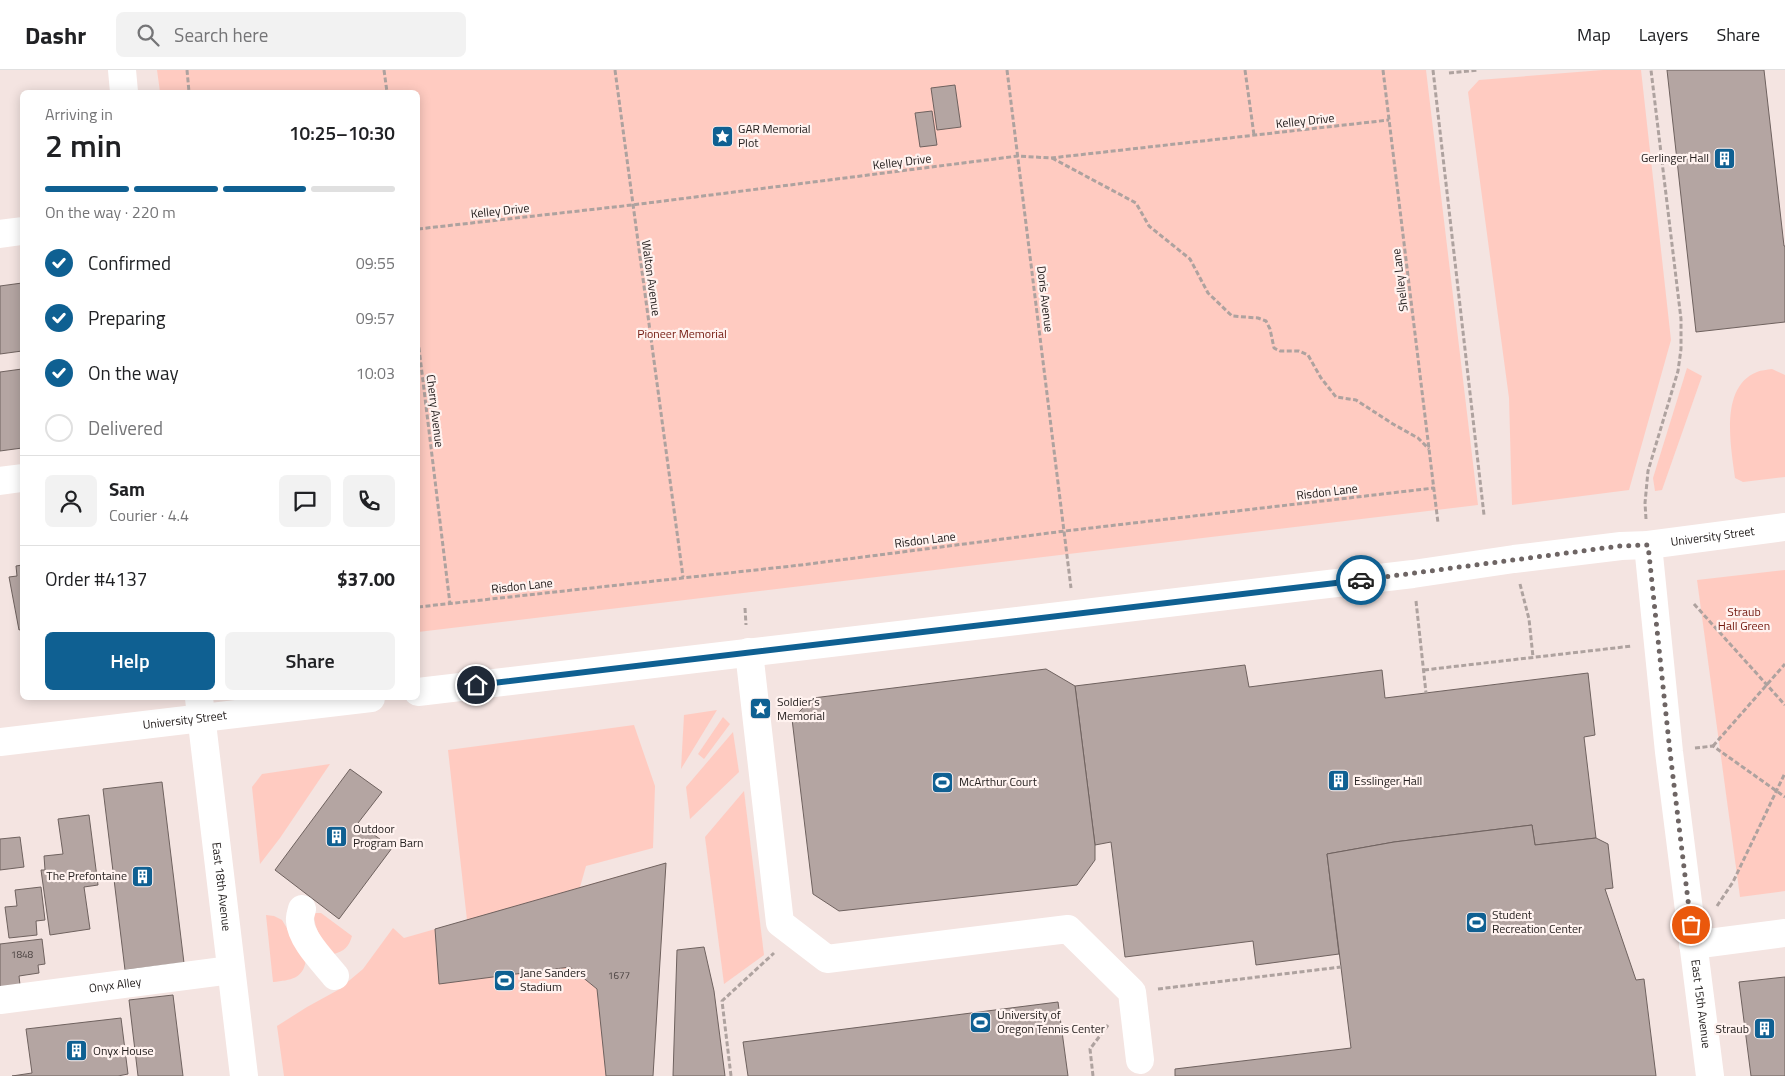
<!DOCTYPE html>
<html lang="en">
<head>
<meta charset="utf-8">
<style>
	body { margin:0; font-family:"Titillium Web",sans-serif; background:#f2f2f2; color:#202124; height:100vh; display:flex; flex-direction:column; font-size:19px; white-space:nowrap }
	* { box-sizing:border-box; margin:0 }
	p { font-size:16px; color:#757577 }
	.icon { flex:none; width:28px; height:28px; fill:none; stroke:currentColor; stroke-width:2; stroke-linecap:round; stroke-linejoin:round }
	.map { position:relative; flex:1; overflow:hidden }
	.details { position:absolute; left:20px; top:20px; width:400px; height:610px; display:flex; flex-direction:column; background:#fff; border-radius:8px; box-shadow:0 2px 12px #0003 }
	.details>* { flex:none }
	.pin { position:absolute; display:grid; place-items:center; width:42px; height:42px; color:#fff; margin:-21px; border:2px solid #fff; border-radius:50%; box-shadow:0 1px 5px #0007 }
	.courier { position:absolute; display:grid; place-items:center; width:50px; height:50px; margin:-25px; border:4px solid #0f6092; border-radius:50%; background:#fff; color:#222; box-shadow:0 1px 6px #0007 }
	.overview em { font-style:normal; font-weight:600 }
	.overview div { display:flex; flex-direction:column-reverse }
	.overview { display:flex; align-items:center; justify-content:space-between; height:85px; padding:0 25px }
	h1 { font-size:32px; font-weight:600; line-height:38px }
	.bar { display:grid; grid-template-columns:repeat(4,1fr); gap:8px 5px; align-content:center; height:60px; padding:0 25px }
	.bar i { height:6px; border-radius:4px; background:#e0e0e0 }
	.bar .active { background:#0f6092 }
	.bar p { grid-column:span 4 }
	.line { display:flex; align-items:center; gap:12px; padding:0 25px; border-top:1px solid #e0e0e0 }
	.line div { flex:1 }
	.round { display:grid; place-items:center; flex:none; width:52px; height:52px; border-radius:8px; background:#f2f2f2 }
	ol { padding:0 25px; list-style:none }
	li { display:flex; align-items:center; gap:15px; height:55px }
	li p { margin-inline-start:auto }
	li .icon { padding:5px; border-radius:50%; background:#0f6092; color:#fff; stroke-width:4 }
	li:last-child { color:#757577 }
	li i { width:28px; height:28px; border:2px solid #e0e0e0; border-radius:50% }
	.button { display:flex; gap:10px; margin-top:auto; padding:10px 25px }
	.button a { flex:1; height:58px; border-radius:8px; background:#0f6092; color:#fff; font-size:20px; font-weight:600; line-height:58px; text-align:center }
	.button a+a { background:#f2f2f2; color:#202124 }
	header { display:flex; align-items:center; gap:30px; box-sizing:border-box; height:70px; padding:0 25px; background:#fff; border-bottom:1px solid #e0e0e0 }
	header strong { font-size:24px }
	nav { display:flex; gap:28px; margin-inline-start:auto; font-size:18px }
	.search { width:350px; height:45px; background:#f2f2f2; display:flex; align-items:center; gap:12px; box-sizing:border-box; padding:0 18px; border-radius:8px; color:#757577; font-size:19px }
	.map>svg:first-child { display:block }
</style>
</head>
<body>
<header>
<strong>Dashr</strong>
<div class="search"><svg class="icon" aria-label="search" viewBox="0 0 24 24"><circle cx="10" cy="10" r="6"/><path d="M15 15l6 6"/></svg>Search here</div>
<nav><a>Map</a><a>Layers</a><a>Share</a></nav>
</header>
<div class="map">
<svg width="1785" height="1006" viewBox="0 0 1785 1006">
	<rect width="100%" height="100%" fill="#f4e4e1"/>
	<g fill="#ffcbc1">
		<polygon points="157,0 1426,0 1478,435 418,562 418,22 160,22"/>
		<polygon points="1603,0 1641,0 1671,270 1629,420 1512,435 1509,328 1468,22 1479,10"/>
		<polygon points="1687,298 1702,306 1662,420 1655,421 1653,408"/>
		<path d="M1772,299L1785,305V407L1743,412L1735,408C1731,377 1719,317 1757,302C1761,300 1767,300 1772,299Z"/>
		<polygon points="1785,500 1785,821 1740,827 1697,510"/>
		<polygon points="717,640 681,699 684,645"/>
		<polygon points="723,647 730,654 704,689 698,684"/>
		<polygon points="634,655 655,716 653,778 586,796 580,817 666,793 653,1006 284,1006 277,956 307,937 338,920 363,899 393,858 404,868 467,850 448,680"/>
		<polygon points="733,662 739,702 690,749 686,717"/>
		<polygon points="330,694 280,768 260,794 252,717 262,704"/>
		<polygon points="744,721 764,885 724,914 705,767"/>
		<path d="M314,843H321L352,866C349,877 344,881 334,884C323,871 314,861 314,843Z"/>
		<path d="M266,845L274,846L282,850L306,890C303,909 291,910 273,912Z"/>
	</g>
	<g fill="#b4a5a2" stroke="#6f625f">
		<polygon points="1667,0 1764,0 1784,176 1785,176 1785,252 1696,262"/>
		<polygon points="955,15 961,57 937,60 931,18"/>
		<polygon points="932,41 937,75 920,77 915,43"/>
		<polygon points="22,213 22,281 0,284 0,216"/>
		<polygon points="22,299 22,378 0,381 0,302"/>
		<polygon points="22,495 22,559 19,560 9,507 17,506 16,496"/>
		<polygon points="1245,595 1249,617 1382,600 1385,628 1588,603 1595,665 1584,667 1596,768 1535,775 1532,755 1394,772 1327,784 1339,884 1256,895 1253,871 1125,887 1111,772 1095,775 1075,616"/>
		<polygon points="1046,599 1075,616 1095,775 1095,790 1077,815 839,841 813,824 792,649 813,628"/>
		<polygon points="350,699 382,722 358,753 392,778 339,849 275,800"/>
		<polygon points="162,712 184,893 125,900 103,719"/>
		<polygon points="89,745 98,815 84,817 90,859 50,865 41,800 45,800 44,786 63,784 58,749"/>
		<polygon points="1532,755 1535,775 1596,768 1608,774 1613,818 1605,819 1636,910 1644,909 1656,1006 1175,1006 1175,999 1351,978 1327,784 1394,772"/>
		<polygon points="20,767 24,797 0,800 0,769"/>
		<polygon points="666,793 653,1006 606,1006 597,919 570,897 439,914 435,859"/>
		<polygon points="41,817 45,850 36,851 37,865 9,868 5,837 17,836 15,820"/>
		<polygon points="42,869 45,894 38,895 39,903 19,906 20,915 0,918 0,874"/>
		<polygon points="704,877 714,921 725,1006 673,1006 677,880"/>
		<polygon points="1785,907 1785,1006 1751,1006 1739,912"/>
		<polygon points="173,925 183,1006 138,1006 129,930"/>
		<polygon points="1058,932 1068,1006 748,1006 743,972"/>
		<polygon points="121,948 128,1004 118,1006 12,1006 32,1003 26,959"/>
	</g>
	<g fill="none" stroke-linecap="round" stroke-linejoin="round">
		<g stroke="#aea29f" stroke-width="3" stroke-dasharray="5 2.5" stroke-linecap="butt">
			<polyline points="187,0 189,22"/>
			<polyline points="384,0 387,22"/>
			<polyline points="615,0 683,507"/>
			<polyline points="1007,0 1071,518"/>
			<polyline points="1245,0 1254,65"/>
			<polyline points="1383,0 1438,453"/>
			<polyline points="1433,0 1484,445"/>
			<polyline points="1449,3 1478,0"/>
			<polyline points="1052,88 1136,133 1149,156 1190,189 1208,223 1232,246 1258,248 1266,251 1270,259 1274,278 1280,281 1299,281 1308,285 1321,308 1336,327 1356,330 1393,354 1418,368 1429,379"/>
			<polyline points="418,159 632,135 1018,86 1051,88 1389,50"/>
			<polyline points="418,270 450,534"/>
			<polyline points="1646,449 1645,433 1648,401 1678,301 1681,279 1681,249 1651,0"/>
			<polyline points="1520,514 1529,549 1533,587"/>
			<polyline points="1416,531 1426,623"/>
			<polyline points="1694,534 1785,635"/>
			<polyline points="418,537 801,495 1065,461 1434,418"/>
			<polyline points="745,538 746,555"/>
			<polyline points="1424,600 1632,576"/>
			<polyline points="1713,676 1785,594"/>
			<polyline points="1695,678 1713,676 1785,727"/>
			<polyline points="1717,836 1733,812 1785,703"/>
			<polyline points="1158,919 1341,897"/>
			<polyline points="731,1006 722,931 774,883"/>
			<polyline points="1093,1006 1090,979 1108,955"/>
		</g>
		<g stroke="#fff" stroke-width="28">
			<polyline points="122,0 124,22"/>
			<polyline points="0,164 22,161"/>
			<polyline points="0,411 22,408"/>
			<path id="s1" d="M1648,475L1669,682L1710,1006"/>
			<polyline points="749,582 780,853 827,889 1068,859 1132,922 1140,990"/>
			<path id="s2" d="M418,622L1413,504L1514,489L1621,476L1648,475L1785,457"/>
			<path id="s3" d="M199,628L244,1006"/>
			<path id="s4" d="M0,672L371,628"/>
			<path d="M302,839C301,843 299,848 300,851C301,870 324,892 335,906"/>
			<polyline points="1693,875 1785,863"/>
			<path id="s5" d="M0,930L231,900"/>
		</g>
	</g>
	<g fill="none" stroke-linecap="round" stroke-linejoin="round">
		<polyline stroke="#6e6564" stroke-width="5" stroke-dasharray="0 9" points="1361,510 1620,476 1648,475 1670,682 1691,855"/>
		<polyline stroke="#0f6092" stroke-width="6" points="476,615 1361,510"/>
	</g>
	<defs>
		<symbol id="sight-square" viewBox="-11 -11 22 22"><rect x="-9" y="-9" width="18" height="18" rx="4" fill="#0f6092" stroke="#fff2ef"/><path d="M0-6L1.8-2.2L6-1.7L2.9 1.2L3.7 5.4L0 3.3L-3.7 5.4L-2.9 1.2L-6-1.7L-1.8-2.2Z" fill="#fff"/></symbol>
		<symbol id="building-square" viewBox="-11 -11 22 22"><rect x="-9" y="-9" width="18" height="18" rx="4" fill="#0f6092" stroke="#fff2ef"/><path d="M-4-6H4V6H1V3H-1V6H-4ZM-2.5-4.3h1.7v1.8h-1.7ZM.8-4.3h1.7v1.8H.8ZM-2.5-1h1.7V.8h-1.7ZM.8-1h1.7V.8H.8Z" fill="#fff"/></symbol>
		<symbol id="stadium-square" viewBox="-11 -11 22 22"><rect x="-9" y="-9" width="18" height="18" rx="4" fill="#0f6092" stroke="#fff2ef"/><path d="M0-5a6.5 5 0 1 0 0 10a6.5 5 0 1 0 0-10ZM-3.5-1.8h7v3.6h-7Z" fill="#fff"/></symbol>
	</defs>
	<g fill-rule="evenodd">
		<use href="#sight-square" x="710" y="54" width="25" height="25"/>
		<use href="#building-square" x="1712" y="76" width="25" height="25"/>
		<use href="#sight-square" x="748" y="626" width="25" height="25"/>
		<use href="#building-square" x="1326" y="698" width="25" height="25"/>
		<use href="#stadium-square" x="930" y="700" width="25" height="25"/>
		<use href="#building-square" x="324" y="754" width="25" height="25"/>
		<use href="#building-square" x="130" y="794" width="25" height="25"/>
		<use href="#stadium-square" x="1464" y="840" width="25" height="25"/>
		<use href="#stadium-square" x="492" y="898" width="25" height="25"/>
		<use href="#stadium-square" x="968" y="940" width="25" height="25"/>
		<use href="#building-square" x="1752" y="946" width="25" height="25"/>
		<use href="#building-square" x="64" y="968" width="25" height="25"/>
	</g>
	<g text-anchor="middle" stroke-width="4.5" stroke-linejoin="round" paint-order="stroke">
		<g font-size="10" fill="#4a4240">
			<text x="22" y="888">1848</text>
			<text x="619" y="909">1677</text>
		</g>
		<g font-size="12" fill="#262120" stroke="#fff2ef">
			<text transform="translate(1305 51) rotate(-6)" y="4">Kelley Drive</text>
			<text transform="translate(902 92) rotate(-7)" y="4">Kelley Drive</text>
			<text transform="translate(500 141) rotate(-6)" y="4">Kelley Drive</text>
			<text transform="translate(651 208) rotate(82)" y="4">Walton Avenue</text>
			<text transform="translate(1400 210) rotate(-97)" y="4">Shelley Lane</text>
			<text transform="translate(1045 229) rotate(83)" y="4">Doris Avenue</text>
			<text transform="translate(435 341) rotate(83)" y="4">Cherry Avenue</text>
			<text transform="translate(1327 422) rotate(-7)" y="4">Risdon Lane</text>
			<text dy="4" stroke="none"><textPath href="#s2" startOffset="1304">University Street</textPath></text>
			<text transform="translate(925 470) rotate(-7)" y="4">Risdon Lane</text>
			<text transform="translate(522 516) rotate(-6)" y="4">Risdon Lane</text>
			<text dy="4" stroke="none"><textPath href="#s4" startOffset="186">University Street</textPath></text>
			<text dy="4" stroke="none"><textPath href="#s3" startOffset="190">East 18th Avenue</textPath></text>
			<text dy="4" stroke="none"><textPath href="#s5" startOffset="116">Onyx Alley</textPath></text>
			<text dy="4" stroke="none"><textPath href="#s1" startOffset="462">East 15th Avenue</textPath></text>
		</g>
		<g font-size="12" fill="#262120" stroke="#fff2ef" text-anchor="start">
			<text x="738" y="63">GAR Memorial<tspan x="738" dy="14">Plot</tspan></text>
			<text x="1709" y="92" text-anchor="end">Gerlinger Hall</text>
			<text x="777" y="636">Soldier’s<tspan x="777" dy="14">Memorial</tspan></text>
			<text x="1354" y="715">Esslinger Hall</text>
			<text x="959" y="716">McArthur Court</text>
			<text x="353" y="763">Outdoor<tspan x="353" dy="14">Program Barn</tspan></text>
			<text x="127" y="810" text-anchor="end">The Prefontaine</text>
			<text x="1492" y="849">Student<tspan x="1492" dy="14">Recreation Center</tspan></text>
			<text x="520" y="907">Jane Sanders<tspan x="520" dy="14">Stadium</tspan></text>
			<text x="997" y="949">University of<tspan x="997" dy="14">Oregon Tennis Center</tspan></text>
			<text x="1749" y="963" text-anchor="end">Straub</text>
			<text x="93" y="985">Onyx House</text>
		</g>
		<g font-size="12" fill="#72170d" stroke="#fff2ef">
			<text x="682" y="268">Pioneer Memorial</text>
			<text x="1744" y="546">Straub<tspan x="1744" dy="14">Hall Green</tspan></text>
		</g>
	</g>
</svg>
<div class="pin" style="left:1691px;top:855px;background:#ea580c"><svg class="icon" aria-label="bag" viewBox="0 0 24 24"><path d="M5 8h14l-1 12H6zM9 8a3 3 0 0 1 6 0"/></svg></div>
<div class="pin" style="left:476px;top:615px;background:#1f2937"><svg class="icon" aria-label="home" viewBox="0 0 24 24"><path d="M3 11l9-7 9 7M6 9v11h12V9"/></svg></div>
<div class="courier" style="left:1361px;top:510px"><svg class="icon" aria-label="car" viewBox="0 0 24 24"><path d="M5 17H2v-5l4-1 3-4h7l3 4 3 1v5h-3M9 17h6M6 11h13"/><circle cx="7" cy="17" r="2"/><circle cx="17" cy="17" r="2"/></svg></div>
<section class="details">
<div class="overview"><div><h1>2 min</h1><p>Arriving in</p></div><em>10:25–10:30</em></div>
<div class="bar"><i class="active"></i><i class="active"></i><i class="active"></i><i></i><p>On the way · 220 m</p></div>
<ol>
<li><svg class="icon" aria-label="check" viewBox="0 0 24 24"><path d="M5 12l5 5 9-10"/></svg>Confirmed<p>09:55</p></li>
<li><svg class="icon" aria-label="check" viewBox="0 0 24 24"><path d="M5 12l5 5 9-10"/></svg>Preparing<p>09:57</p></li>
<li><svg class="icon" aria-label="check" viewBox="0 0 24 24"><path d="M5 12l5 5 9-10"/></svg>On the way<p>10:03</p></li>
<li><i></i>Delivered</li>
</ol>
<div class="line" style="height:90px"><a class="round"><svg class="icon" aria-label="person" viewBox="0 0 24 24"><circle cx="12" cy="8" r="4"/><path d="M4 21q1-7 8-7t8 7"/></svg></a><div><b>Sam</b><p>Courier · 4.4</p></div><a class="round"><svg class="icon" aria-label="chat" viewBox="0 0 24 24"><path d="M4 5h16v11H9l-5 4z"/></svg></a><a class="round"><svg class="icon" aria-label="phone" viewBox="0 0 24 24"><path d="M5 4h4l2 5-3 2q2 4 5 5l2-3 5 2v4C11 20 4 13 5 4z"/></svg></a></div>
<div class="line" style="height:65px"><div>Order #4137</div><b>$37.00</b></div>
<div class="button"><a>Help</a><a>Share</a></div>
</section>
</div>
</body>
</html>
